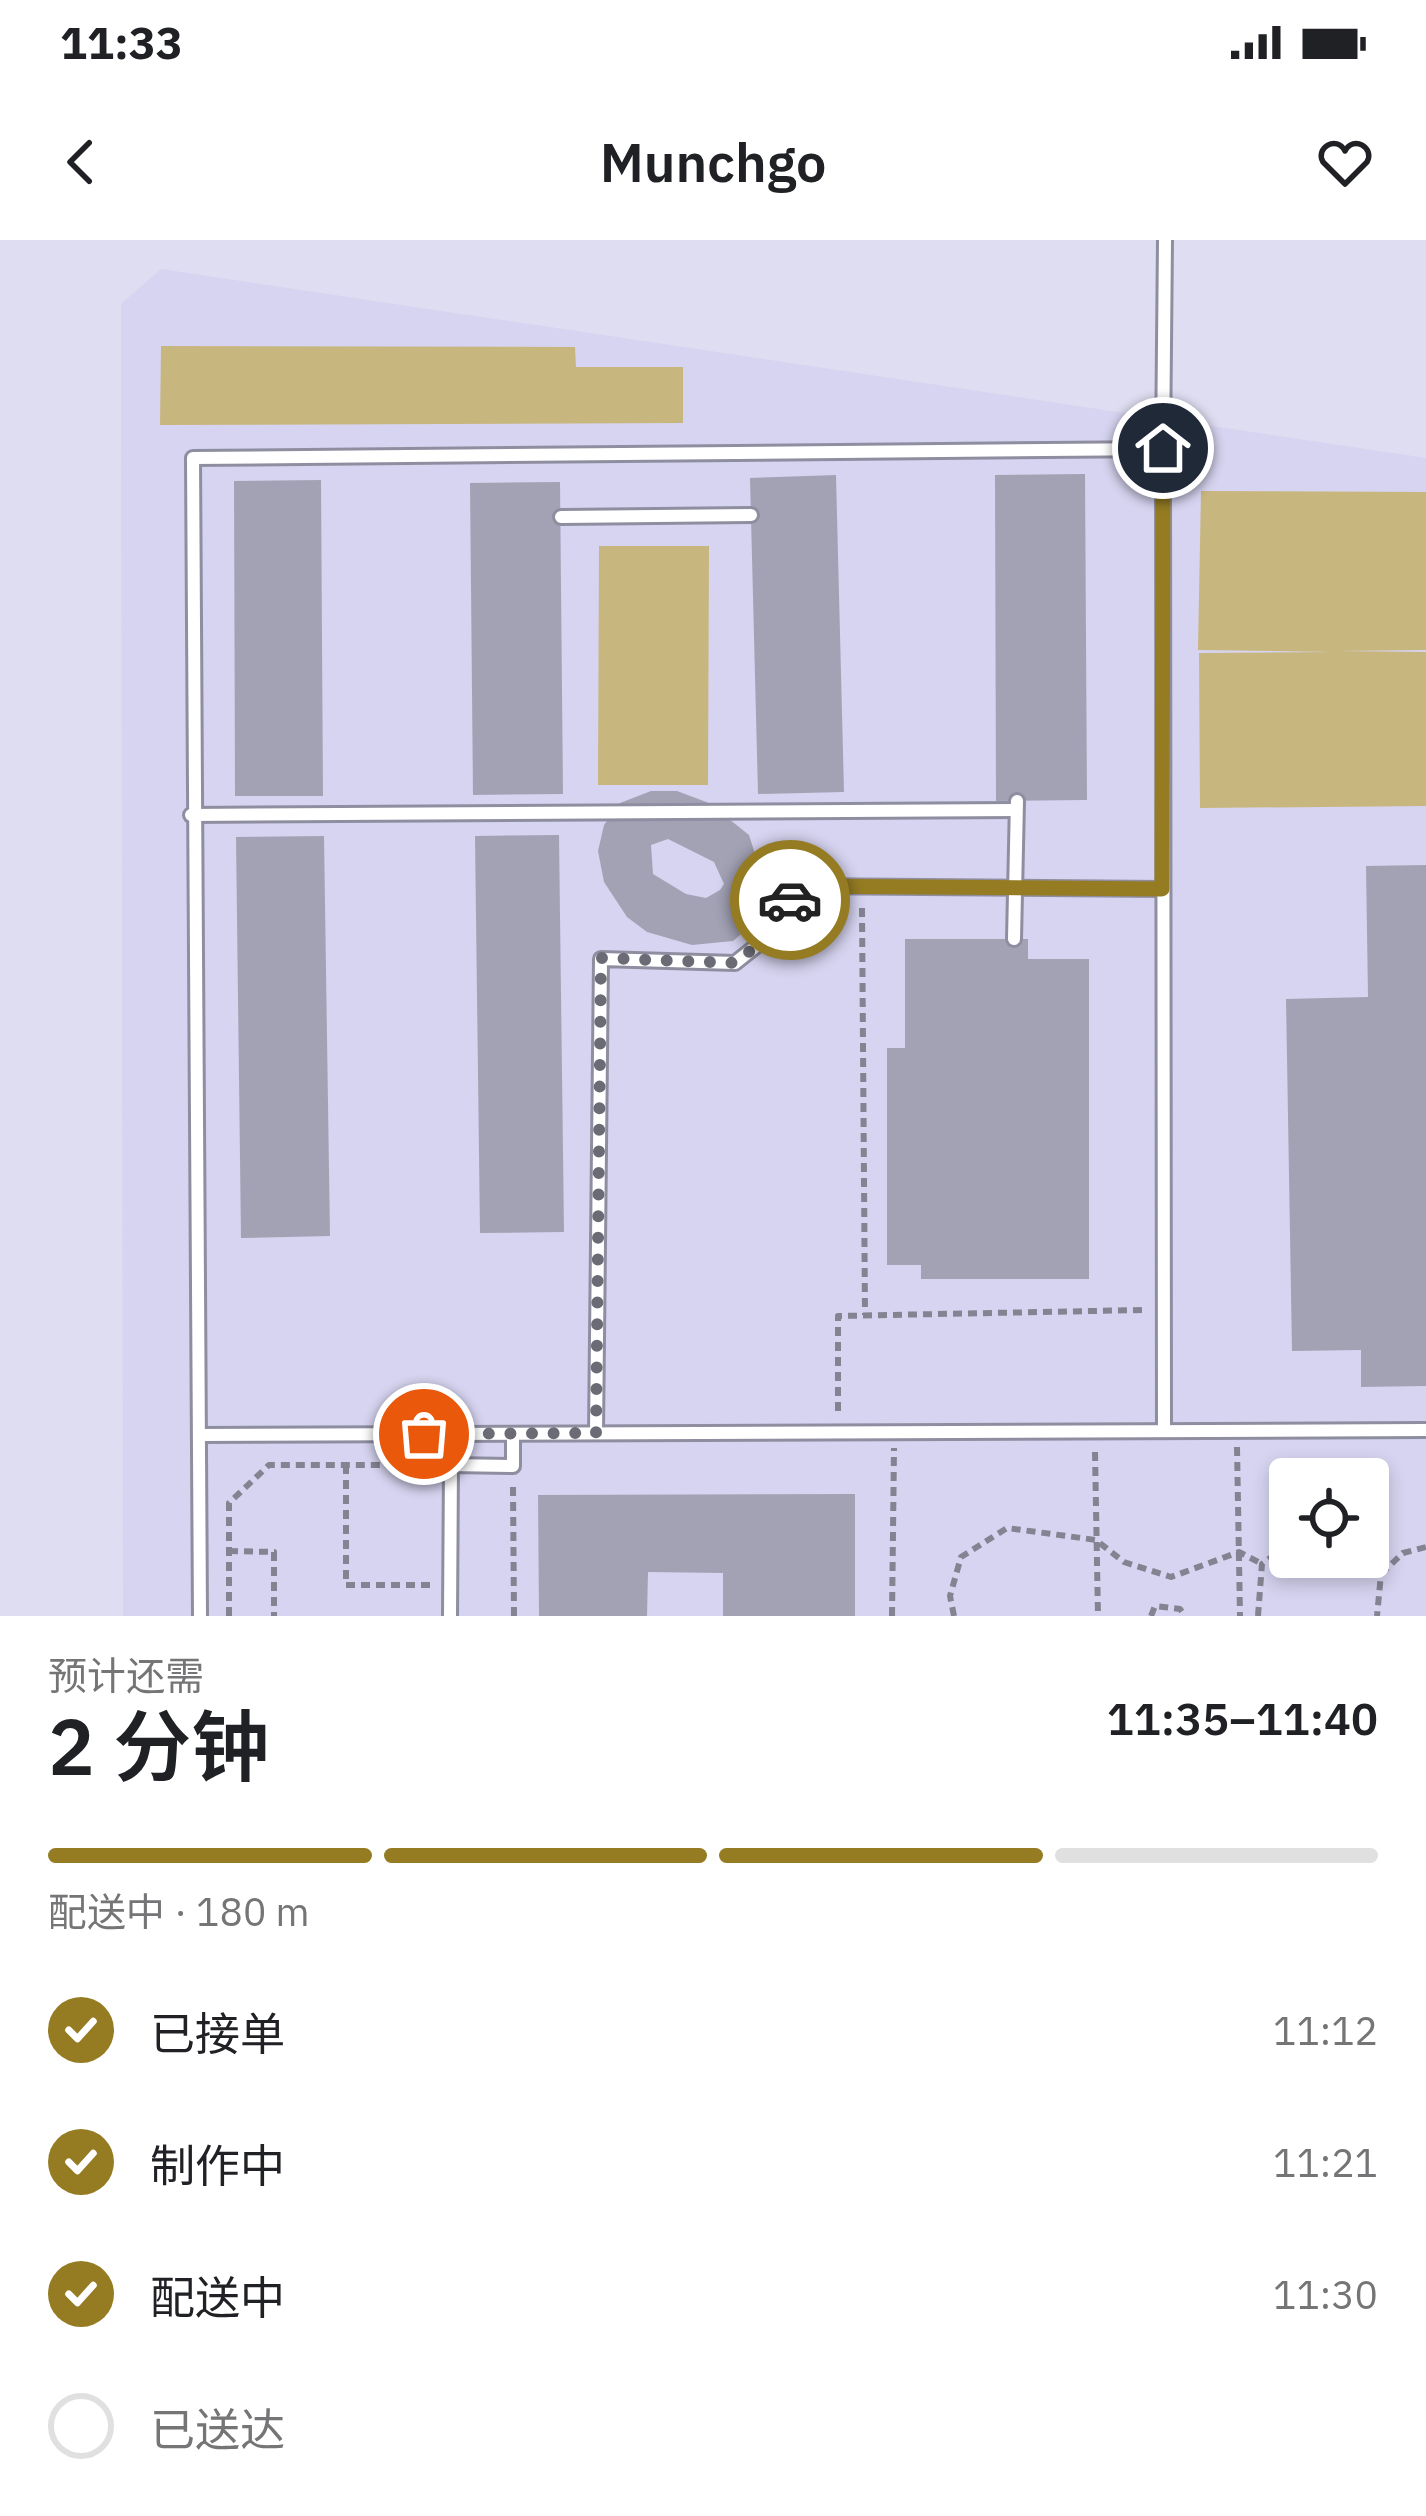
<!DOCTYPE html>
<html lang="zh">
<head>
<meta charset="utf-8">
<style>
	body { margin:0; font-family:"IBM Plex Sans","Noto Sans SC",sans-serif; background:#f6f6f6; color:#202124; height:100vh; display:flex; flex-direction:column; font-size:45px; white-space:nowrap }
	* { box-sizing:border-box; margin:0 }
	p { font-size:39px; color:#757577 }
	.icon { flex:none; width:66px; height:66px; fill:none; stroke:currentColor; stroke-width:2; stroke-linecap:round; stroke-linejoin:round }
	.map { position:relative; height:1376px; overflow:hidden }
	.drawer { display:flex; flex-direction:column; background:#fff; flex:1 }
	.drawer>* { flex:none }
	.fabs { position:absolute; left:1269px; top:1218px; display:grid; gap:24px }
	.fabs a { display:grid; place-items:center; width:120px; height:120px; border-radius:12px; background:#fff; box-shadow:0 6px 18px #0003; font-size:60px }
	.pin { position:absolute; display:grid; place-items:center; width:102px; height:102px; color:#fff; margin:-51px; border:6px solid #fff; border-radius:50%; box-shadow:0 3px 12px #0007 }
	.courier { position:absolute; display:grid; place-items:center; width:120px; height:120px; margin:-60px; border:9px solid #957c23; border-radius:50%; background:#fff; color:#222; box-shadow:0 3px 15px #0007 }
	.summary em { font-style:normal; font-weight:600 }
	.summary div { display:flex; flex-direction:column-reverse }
	.summary { display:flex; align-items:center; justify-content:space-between; height:204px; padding:0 48px }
	h1 { font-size:78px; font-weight:600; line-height:90px }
	.bar { display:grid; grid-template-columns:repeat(4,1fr); gap:18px 12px; align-content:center; height:144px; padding:0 48px }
	.bar i { height:15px; border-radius:9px; background:#e0e0e0 }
	.bar .selected { background:#957c23 }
	.bar p { grid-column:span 4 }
	ol { padding:0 48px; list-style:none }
	li { display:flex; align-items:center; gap:36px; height:132px }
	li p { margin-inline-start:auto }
	li .icon { padding:12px; border-radius:50%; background:#957c23; color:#fff; stroke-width:4 }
	li:last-child { color:#757577 }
	li i { width:66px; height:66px; border:6px solid #e0e0e0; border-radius:50% }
	.status { display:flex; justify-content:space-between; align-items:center; height:84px; padding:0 60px; background:#fff; direction:ltr }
	.status svg { height:33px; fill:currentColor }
	header { display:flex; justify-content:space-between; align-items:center; height:156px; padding:0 48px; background:#fff; font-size:54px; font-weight:600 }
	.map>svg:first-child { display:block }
</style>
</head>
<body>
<div class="status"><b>11:33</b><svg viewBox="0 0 49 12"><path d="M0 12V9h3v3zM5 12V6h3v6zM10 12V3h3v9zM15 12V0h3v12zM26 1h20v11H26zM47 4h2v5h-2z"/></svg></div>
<header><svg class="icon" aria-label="back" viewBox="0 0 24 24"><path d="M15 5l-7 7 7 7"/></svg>Munchgo<svg class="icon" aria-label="heart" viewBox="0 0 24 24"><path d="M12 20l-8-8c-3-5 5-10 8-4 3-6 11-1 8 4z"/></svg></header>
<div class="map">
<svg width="1426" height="1376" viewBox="0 0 1426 1376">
	<rect width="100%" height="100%" fill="#deddf1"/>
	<path fill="#d6d4f0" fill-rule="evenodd" d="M161,29L1426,218V1376H123L121,64ZM1290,1239H1368V1317H1290Z"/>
	<g fill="#c8b67f">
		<polygon points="161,106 575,107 576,127 683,127 683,183 160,185"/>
		<polygon points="1201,251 1426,252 1426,410 1337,411 1426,412 1426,566 1200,568 1199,413 1334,412 1198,410"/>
		<polygon points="599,306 709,306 708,545 598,545"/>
	</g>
	<g fill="#a3a2b5" fill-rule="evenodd">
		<polygon points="1085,234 1087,560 996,561 995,235"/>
		<polygon points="836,235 844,552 758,554 750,238"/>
		<polygon points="321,240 323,556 235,556 234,241"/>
		<polygon points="560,242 563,554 473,555 470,243"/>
		<path d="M651,551H677L709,563L749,595L767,651L754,683L733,701L692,705L647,692L627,677L604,642L598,611L604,585L620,563ZM668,599L714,622L724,644L720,650L706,658L686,654L653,634L651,605Z"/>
		<polygon points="559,595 564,992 480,993 475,596"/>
		<polygon points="324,596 330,996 241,998 236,597"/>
		<polygon points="1426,625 1426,1146 1361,1147 1361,1110 1292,1111 1286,759 1368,757 1366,626"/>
		<polygon points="905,699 1028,699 1028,719 1089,719 1089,1039 921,1039 921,1025 887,1025 887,808 905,808"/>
		<polygon points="855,1254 855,1376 723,1376 723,1333 648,1332 647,1376 539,1376 538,1255"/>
	</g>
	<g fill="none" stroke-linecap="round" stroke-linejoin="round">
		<defs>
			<g id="service">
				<polyline points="1163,209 1164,1191"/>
				<polyline points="561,277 751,275"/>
				<polyline points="191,575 1016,570"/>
				<polyline points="1014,699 1017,561"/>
				<polyline points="596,1193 601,719 735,723 765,699 797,646 1162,649"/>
				<polyline points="200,1195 1426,1190"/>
				<polyline points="200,1376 193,218 1163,209 1165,0"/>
				<polyline points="450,1376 451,1225 513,1226 513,1194"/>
			</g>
		</defs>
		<use href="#service" stroke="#8f8ea1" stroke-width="18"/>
		<g stroke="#848391" stroke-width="6" stroke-dasharray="9 6" stroke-linecap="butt">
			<polyline points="862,668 865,1075"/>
			<polyline points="838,1171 838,1076 1143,1070"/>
			<polyline points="1237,1207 1240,1376"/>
			<polyline points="1095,1212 1098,1376"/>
			<polyline points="346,1225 346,1345 434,1345"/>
			<polyline points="513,1247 514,1376"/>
			<polyline points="229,1311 274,1312 274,1376"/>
			<polyline points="1366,1317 1381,1334 1377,1376"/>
			<polyline points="1381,1334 1403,1313 1426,1307"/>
			<polyline points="229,1376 229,1263 269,1225 429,1225"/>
			<polyline points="892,1376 894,1208"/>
			<polyline points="954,1376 950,1356 961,1317 1007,1288 1096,1300 1124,1322 1171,1337 1239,1312 1262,1324"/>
			<polyline points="1151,1376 1155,1366 1180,1369 1185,1376"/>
			<polyline points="1258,1376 1262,1324 1290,1303"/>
		</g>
		<use href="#service" stroke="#fff" stroke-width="12"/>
	</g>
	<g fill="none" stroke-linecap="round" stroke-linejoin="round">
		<polyline stroke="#6b6b76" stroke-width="12" stroke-dasharray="0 21.6" points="424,1194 596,1193 601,718 735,723 765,699 790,660"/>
		<polyline stroke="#957c23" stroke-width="15" points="790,660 797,646 1162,649 1163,208"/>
	</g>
</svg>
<div class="fabs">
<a><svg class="icon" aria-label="locate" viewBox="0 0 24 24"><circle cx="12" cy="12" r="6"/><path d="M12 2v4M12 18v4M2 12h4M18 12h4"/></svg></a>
</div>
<div class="pin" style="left:424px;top:1194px;background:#ea580c"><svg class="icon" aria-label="bag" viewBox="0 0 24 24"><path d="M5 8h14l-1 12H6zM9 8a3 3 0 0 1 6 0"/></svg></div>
<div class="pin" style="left:1163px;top:208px;background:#1f2937"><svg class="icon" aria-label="home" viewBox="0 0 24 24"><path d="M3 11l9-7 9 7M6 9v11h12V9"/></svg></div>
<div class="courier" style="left:790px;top:660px"><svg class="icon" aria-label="car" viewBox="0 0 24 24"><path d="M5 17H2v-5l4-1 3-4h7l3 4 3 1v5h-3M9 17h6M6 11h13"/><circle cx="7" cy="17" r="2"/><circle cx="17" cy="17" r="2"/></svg></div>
</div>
<section class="drawer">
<div class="summary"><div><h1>2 分钟</h1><p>预计还需</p></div><em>11:35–11:40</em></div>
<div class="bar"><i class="selected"></i><i class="selected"></i><i class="selected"></i><i></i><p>配送中 · 180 m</p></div>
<ol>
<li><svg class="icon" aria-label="check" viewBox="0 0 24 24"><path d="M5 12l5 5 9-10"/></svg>已接单<p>11:12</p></li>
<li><svg class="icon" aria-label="check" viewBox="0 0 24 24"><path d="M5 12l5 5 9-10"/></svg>制作中<p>11:21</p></li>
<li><svg class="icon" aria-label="check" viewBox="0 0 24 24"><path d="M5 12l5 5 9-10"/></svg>配送中<p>11:30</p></li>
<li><i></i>已送达</li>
</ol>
</section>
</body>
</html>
